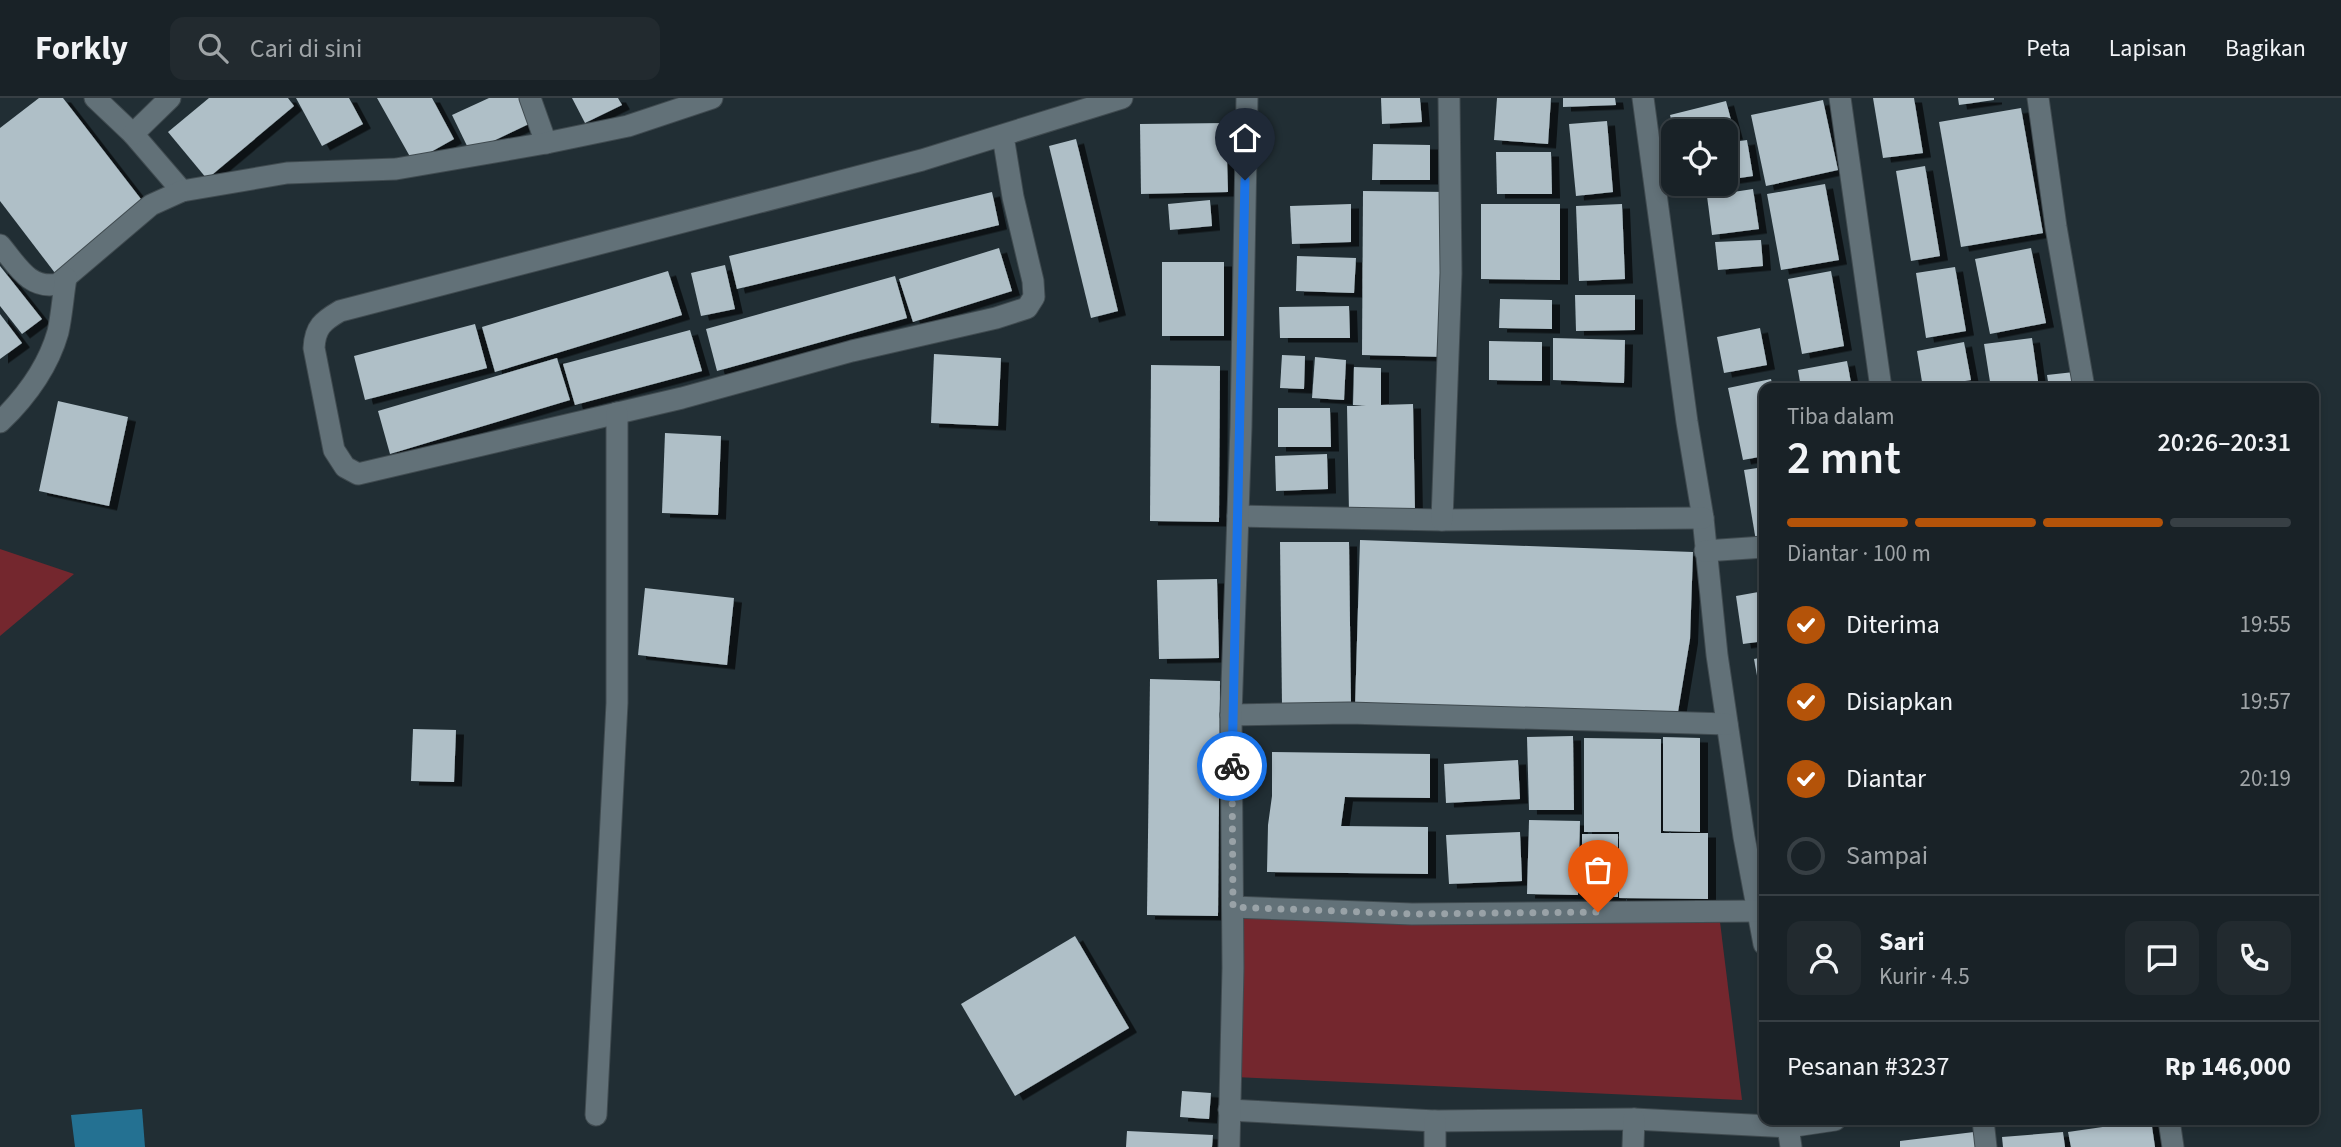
<!DOCTYPE html>
<html lang="id">
<head>
<meta charset="utf-8">
<style>
	body { margin:0; font-family:"Source Sans 3",sans-serif; background:#222a2f; color:#f1f3f6; height:100vh; display:flex; flex-direction:column; font-size:26px; white-space:nowrap }
	* { box-sizing:border-box; margin:0 }
	p { font-size:23px; color:#9fa4a7 }
	.icon { flex:none; width:38px; height:38px; fill:none; stroke:currentColor; stroke-width:2; stroke-linecap:round; stroke-linejoin:round }
	.map { position:relative; flex:1; overflow:hidden }
	.panel { position:absolute; left:1759px; top:285px; width:560px; height:742px; display:flex; flex-direction:column; background:#192227; border-radius:14px; box-shadow:0 4px 10px #0003,0 0 0 2px #373f44 }
	.panel>* { flex:none }
	.controls { position:absolute; left:1661px; top:21px; display:grid; gap:14px }
	.controls a { display:grid; place-items:center; width:77px; height:77px; border-radius:14px; background:#192227; box-shadow:0 4px 10px #0003,0 0 0 2px #373f44; font-size:35px }
	.pin { position:absolute; display:grid; place-items:center; width:60px; height:60px; color:#fff; margin:-72px -30px; border-radius:50% 50% 50% 0; rotate:-45deg; box-shadow:0 0 7px #0007 }
	.pin .icon { rotate:45deg }
	.courier { position:absolute; display:grid; place-items:center; width:70px; height:70px; margin:-35px; border:5px solid #1a73e8; border-radius:50%; background:#fff; color:#222; box-shadow:0 2px 9px #0007 }
	.overview em { font-style:normal; font-weight:600 }
	.overview div { display:flex; flex-direction:column-reverse }
	.overview { display:flex; align-items:center; justify-content:space-between; height:119px; padding:0 28px }
	h1 { font-size:46px; font-weight:600; line-height:52px }
	.bar { display:grid; grid-template-columns:repeat(4,1fr); gap:10px 7px; align-content:center; height:84px; padding:0 28px }
	.bar i { height:9px; border-radius:5px; background:#373f44 }
	.bar .active { background:#b45309 }
	.bar p { grid-column:span 4 }
	.line { display:flex; align-items:center; gap:18px; padding:0 28px; border-top:2px solid #373f44 }
	.line div { flex:1 }
	.round { display:grid; place-items:center; flex:none; width:74px; height:74px; border-radius:14px; background:#222a2f }
	ol { padding:0 28px; list-style:none }
	li { display:flex; align-items:center; gap:21px; height:77px }
	li p { margin-inline-start:auto }
	li .icon { padding:7px; border-radius:50%; background:#b45309; color:#fff; stroke-width:4 }
	li:last-child { color:#9fa4a7 }
	li i { width:38px; height:38px; border:4px solid #373f44; border-radius:50% }
	header { display:flex; align-items:center; gap:42px; box-sizing:border-box; height:98px; padding:0 35px; background:#192227; border-bottom:2px solid #373f44 }
	header strong { font-size:33px }
	nav { display:flex; gap:38px; margin-inline-start:auto; font-size:24px }
	.search { width:490px; height:63px; background:#222a2f; display:flex; align-items:center; gap:18px; box-sizing:border-box; padding:0 24px; border-radius:14px; color:#9fa4a7; font-size:26px }
	.map>svg:first-child { display:block }
</style>
</head>
<body>
<header>
<strong>Forkly</strong>
<div class="search"><svg class="icon" aria-label="search" viewBox="0 0 24 24"><circle cx="10" cy="10" r="6"/><path d="M15 15l6 6"/></svg>Cari di sini</div>
<nav><a>Peta</a><a>Lapisan</a><a>Bagikan</a></nav>
</header>
<div class="map">
<svg width="2341" height="1049" viewBox="0 0 2341 1049">
	<defs>
		<filter id="shadow"><feDropShadow dx="8" dy="4.5" stdDeviation="0" flood-color="#0009"/></filter>
	</defs>
	<rect width="100%" height="100%" fill="#212e34"/>
	<g fill="#74272e">
		<polygon points="0,451 74,476 0,538"/>
		<polygon points="1239,809 1719,816 1742,1002 1235,979"/>
	</g>
	<polygon fill="#247192" points="142,1011 145,1049 75,1049 71,1017"/>
	<g fill="#afbfc7" filter="url(#shadow)">
		<polygon points="39,0 63,0 144,105 55,175 0,103 0,30"/>
		<polygon points="209,0 288,0 294,8 207,81 168,34"/>
		<polygon points="296,0 349,0 363,26 322,48"/>
		<polygon points="377,0 432,0 454,41 413,64"/>
		<polygon points="489,0 522,0 533,24 470,54 452,17"/>
		<polygon points="572,0 618,0 622,7 585,25"/>
		<polygon points="1381,0 1420,0 1422,24 1382,26"/>
		<polygon points="1497,0 1551,0 1548,46 1494,42"/>
		<polygon points="1563,0 1615,0 1616,7 1563,9"/>
		<polygon points="1873,0 1914,0 1923,55 1883,60"/>
		<polygon points="1958,0 1994,0 1994,2 1959,7"/>
		<polygon points="1823,2 1838,72 1766,88 1751,17"/>
		<polygon points="1726,3 1735,37 1726,39 1726,33 1674,33 1670,17"/>
		<polygon points="2021,10 2043,135 1961,149 1939,24"/>
		<polygon points="1607,23 1613,94 1576,98 1569,26"/>
		<polygon points="1226,25 1228,94 1141,96 1140,26"/>
		<polygon points="1076,41 1118,213 1091,220 1049,48"/>
		<polygon points="1747,42 1753,78 1726,82 1726,45"/>
		<polygon points="1373,46 1430,47 1430,82 1372,82"/>
		<polygon points="1496,54 1551,54 1552,96 1497,96"/>
		<polygon points="1925,68 1940,158 1911,163 1896,73"/>
		<polygon points="1825,86 1839,162 1781,172 1767,96"/>
		<polygon points="1753,91 1759,131 1712,137 1707,98"/>
		<polygon points="1363,93 1447,94 1446,259 1362,257"/>
		<polygon points="992,94 999,127 737,191 729,158"/>
		<polygon points="1210,102 1212,128 1170,132 1168,106"/>
		<polygon points="1351,106 1351,144 1292,146 1290,108"/>
		<polygon points="1481,106 1560,106 1560,182 1481,181"/>
		<polygon points="1622,106 1625,181 1579,183 1576,108"/>
		<polygon points="1761,142 1763,168 1718,172 1715,144"/>
		<polygon points="999,150 1012,193 913,224 899,181"/>
		<polygon points="2031,150 2046,225 1990,236 1975,161"/>
		<polygon points="1297,158 1356,160 1354,195 1296,193"/>
		<rect x="1162" y="164" width="62" height="74"/>
		<polygon points="725,167 735,211 701,218 691,175"/>
		<polygon points="0,168 42,221 22,236 0,208"/>
		<polygon points="1955,169 1966,233 1926,240 1916,175"/>
		<polygon points="668,173 682,217 495,274 482,229"/>
		<polygon points="1831,173 1844,248 1802,256 1788,181"/>
		<polygon points="895,178 907,220 717,273 706,231"/>
		<polygon points="1575,197 1635,197 1635,232 1576,233"/>
		<polygon points="1500,201 1552,202 1552,231 1499,230"/>
		<polygon points="1349,208 1350,240 1280,240 1279,209"/>
		<polygon points="0,216 22,245 0,261"/>
		<polygon points="475,226 487,270 365,302 354,258"/>
		<polygon points="1760,230 1767,267 1724,275 1717,239"/>
		<polygon points="690,232 702,273 575,307 563,266"/>
		<polygon points="1553,240 1625,242 1624,285 1553,282"/>
		<polygon points="2032,240 2039,290 1991,290 1984,246"/>
		<polygon points="1489,243 1542,244 1542,283 1489,282"/>
		<polygon points="1964,244 1971,282 1923,290 1917,253"/>
		<polygon points="934,256 1001,260 998,328 931,325"/>
		<polygon points="1282,257 1305,258 1304,291 1280,290"/>
		<polygon points="1315,259 1346,262 1344,302 1312,300"/>
		<polygon points="557,260 570,302 390,356 378,313"/>
		<polygon points="1847,263 1852,290 1801,290 1798,272"/>
		<polygon points="1151,267 1220,268 1219,424 1150,423"/>
		<polygon points="1354,269 1381,270 1381,307 1413,306 1415,414 1349,415 1347,308 1366,308 1353,307"/>
		<polygon points="2074,274 2076,290 2049,290 2047,277"/>
		<polygon points="1771,281 1773,290 1764,290 1764,358 1743,362 1728,290"/>
		<polygon points="58,303 128,319 109,408 39,393"/>
		<polygon points="1278,310 1330,310 1331,349 1278,349"/>
		<polygon points="665,335 721,338 718,417 662,415"/>
		<polygon points="1327,356 1328,391 1276,393 1275,358"/>
		<polygon points="1764,369 1764,448 1757,449 1744,372"/>
		<polygon points="1360,442 1693,454 1690,541 1677,620 1355,610"/>
		<polygon points="1280,444 1349,444 1351,608 1282,608"/>
		<polygon points="1217,481 1219,560 1159,561 1157,482"/>
		<polygon points="645,490 734,500 727,567 638,557"/>
		<polygon points="1764,493 1764,543 1743,546 1736,498"/>
		<polygon points="1764,559 1764,611 1763,611 1754,561"/>
		<polygon points="1150,581 1220,583 1218,818 1147,817"/>
		<polygon points="413,631 456,632 454,684 411,683"/>
		<polygon points="1573,638 1574,712 1529,712 1527,639"/>
		<polygon points="1663,639 1700,640 1700,734 1663,733"/>
		<polygon points="1584,640 1661,641 1661,735 1708,735 1708,801 1619,800 1619,734 1584,734"/>
		<polygon points="1272,654 1430,656 1430,700 1345,699 1341,728 1428,729 1428,776 1267,774 1268,727 1272,698"/>
		<polygon points="1764,656 1764,690 1763,690 1757,657"/>
		<polygon points="1518,662 1520,701 1446,705 1444,666"/>
		<polygon points="1529,722 1580,723 1578,797 1527,796"/>
		<polygon points="1520,734 1522,783 1449,786 1446,737"/>
		<polygon points="1582,736 1618,736 1618,799 1582,798"/>
		<polygon points="1075,838 1129,930 1015,998 961,906"/>
		<polygon points="1182,993 1211,995 1209,1021 1180,1019"/>
		<polygon points="2151,1022 2155,1049 2071,1049 2068,1034"/>
		<polygon points="1127,1033 1213,1037 1212,1049 1126,1049"/>
		<polygon points="1974,1034 1976,1049 1900,1049 1900,1043"/>
		<polygon points="2063,1034 2065,1049 2003,1049 2002,1039"/>
	</g>
	<g fill="none" stroke-linecap="round" stroke-linejoin="round">
		<defs>
			<g id="minor">
				<polyline points="95,0 133,36 182,93"/>
				<polyline points="530,0 546,45"/>
				<polyline points="1643,0 1687,324 1703,420 1717,557 1744,739 1764,846"/>
				<polyline points="1840,0 1881,290"/>
				<polyline points="2038,0 2056,129 2084,290"/>
				<polyline points="133,36 170,0"/>
				<path d="M1003,38L1013,99L1033,183L1034,199L1027,210L996,220L852,253L682,300L358,376L345,369L334,352L314,250C315,229 323,223 340,213L922,62L1122,0"/>
				<path d="M0,147C17,167 29,192 58,186L151,107L182,93L287,75L396,71L546,45L628,28L712,0"/>
				<path d="M0,324C26,299 48,269 58,234C62,216 63,197 66,180"/>
				<polyline points="1238,418 1442,422 1703,420"/>
				<polyline points="1442,422 1451,175 1449,0"/>
				<polyline points="1705,453 1764,449"/>
				<polyline points="1231,617 1349,615 1727,626"/>
				<polyline points="1233,809 1412,816 1758,813"/>
				<polyline points="1229,1012 1435,1023 1634,1021 1788,1029 1788,1022"/>
				<polyline points="596,1017 617,605 617,315"/>
				<polyline points="1983,1022 1986,1049"/>
				<polyline points="2169,1022 2173,1049"/>
				<polyline points="1435,1023 1435,1049"/>
				<polyline points="1229,1049 1233,870 1231,617 1241,329 1247,0"/>
				<polyline points="1633,1049 1634,1021"/>
				<polyline points="1791,1049 1788,1029 1835,1022"/>
			</g>
		</defs>
		<use href="#minor" stroke="#404b50" stroke-width="23"/>
		<use href="#minor" stroke="#627178" stroke-width="21"/>
	</g>
	<g fill="none" stroke-linecap="round" stroke-linejoin="round">
		<polyline stroke="#99a2a7" stroke-width="7" stroke-dasharray="0 12.6" points="1232,668 1233,809 1412,816 1598,814"/>
		<polyline stroke="#1a73e8" stroke-width="9" points="1232,668 1245,82"/>
	</g>
</svg>
<div class="controls">
<a><svg class="icon" aria-label="locate" viewBox="0 0 24 24"><circle cx="12" cy="12" r="6"/><path d="M12 2v4M12 18v4M2 12h4M18 12h4"/></svg></a>
</div>
<div class="pin" style="left:1598px;top:814px;background:#ea580c"><svg class="icon" aria-label="bag" viewBox="0 0 24 24"><path d="M5 8h14l-1 12H6zM9 8a3 3 0 0 1 6 0"/></svg></div>
<div class="pin" style="left:1245px;top:82px;background:#1f2937"><svg class="icon" aria-label="home" viewBox="0 0 24 24"><path d="M3 11l9-7 9 7M6 9v11h12V9"/></svg></div>
<div class="courier" style="left:1232px;top:668px"><svg class="icon" aria-label="bike" viewBox="0 0 24 24"><circle cx="6" cy="16" r="4"/><circle cx="18" cy="16" r="4"/><path d="M6 16l4-8h5l3 8M10 8l3 8H6M13 5h3"/></svg></div>
<section class="panel">
<div class="overview"><div><h1>2 mnt</h1><p>Tiba dalam</p></div><em>20:26–20:31</em></div>
<div class="bar"><i class="active"></i><i class="active"></i><i class="active"></i><i></i><p>Diantar · 100 m</p></div>
<ol>
<li><svg class="icon" aria-label="check" viewBox="0 0 24 24"><path d="M5 12l5 5 9-10"/></svg>Diterima<p>19:55</p></li>
<li><svg class="icon" aria-label="check" viewBox="0 0 24 24"><path d="M5 12l5 5 9-10"/></svg>Disiapkan<p>19:57</p></li>
<li><svg class="icon" aria-label="check" viewBox="0 0 24 24"><path d="M5 12l5 5 9-10"/></svg>Diantar<p>20:19</p></li>
<li><i></i>Sampai</li>
</ol>
<div class="line" style="height:126px"><a class="round"><svg class="icon" aria-label="person" viewBox="0 0 24 24"><circle cx="12" cy="8" r="4"/><path d="M4 21q1-7 8-7t8 7"/></svg></a><div><b>Sari</b><p>Kurir · 4.5</p></div><a class="round"><svg class="icon" aria-label="chat" viewBox="0 0 24 24"><path d="M4 5h16v11H9l-5 4z"/></svg></a><a class="round"><svg class="icon" aria-label="phone" viewBox="0 0 24 24"><path d="M5 4h4l2 5-3 2q2 4 5 5l2-3 5 2v4C11 20 4 13 5 4z"/></svg></a></div>
<div class="line" style="height:91px"><div>Pesanan #3237</div><b>Rp 146,000</b></div>
</section>
</div>
</body>
</html>
